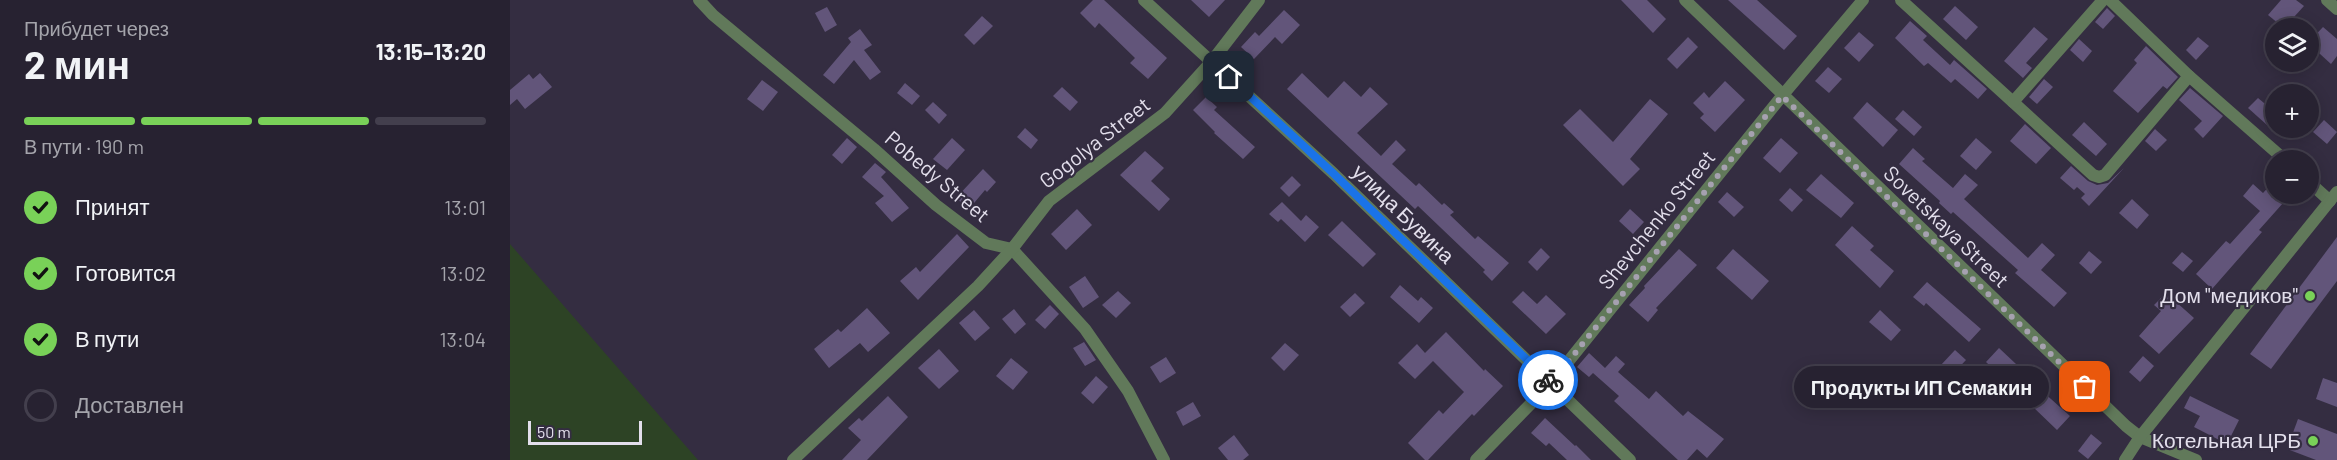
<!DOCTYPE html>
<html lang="ru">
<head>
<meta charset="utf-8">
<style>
	body { margin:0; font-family:Barlow,sans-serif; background:#332f3d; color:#f1f3f6; height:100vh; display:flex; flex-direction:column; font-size:22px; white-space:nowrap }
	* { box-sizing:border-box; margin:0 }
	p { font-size:20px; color:#a4a4ab }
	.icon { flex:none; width:33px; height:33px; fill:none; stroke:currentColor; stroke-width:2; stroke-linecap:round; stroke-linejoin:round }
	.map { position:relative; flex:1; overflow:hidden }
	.panel { display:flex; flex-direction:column; background:#272231; width:510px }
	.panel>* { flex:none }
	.tools { position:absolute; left:1755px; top:18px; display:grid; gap:12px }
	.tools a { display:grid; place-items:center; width:54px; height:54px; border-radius:50%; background:#272231; box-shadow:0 3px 15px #0003,0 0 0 2px #433f4d; font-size:30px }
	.scale { position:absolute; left:18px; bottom:15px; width:114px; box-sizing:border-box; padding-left:6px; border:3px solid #e3dfec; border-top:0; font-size:16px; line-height:21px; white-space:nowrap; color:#e3dfec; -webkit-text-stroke:4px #342d41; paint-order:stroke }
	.pin { position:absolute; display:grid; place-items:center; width:51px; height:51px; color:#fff; margin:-26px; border-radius:12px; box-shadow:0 3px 9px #0006 }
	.courier { position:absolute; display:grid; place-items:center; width:60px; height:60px; margin:-30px; border:4px solid #1a73e8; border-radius:50%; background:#fff; color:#222; box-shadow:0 2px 8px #0007 }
	.bubble { position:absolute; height:42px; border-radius:21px; background:#272231; box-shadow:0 3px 15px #0003,0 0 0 2px #433f4d; font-size:20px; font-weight:700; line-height:42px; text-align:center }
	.headline em { font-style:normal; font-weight:700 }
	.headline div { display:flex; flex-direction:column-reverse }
	.headline { display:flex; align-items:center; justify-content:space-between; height:102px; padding:0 24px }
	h1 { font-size:39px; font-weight:700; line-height:45px }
	.bar { display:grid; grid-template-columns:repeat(4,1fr); gap:9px 6px; align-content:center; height:72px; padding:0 24px }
	.bar i { height:8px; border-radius:4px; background:#433f4d }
	.bar .on { background:#79d158 }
	.bar p { grid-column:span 4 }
	ol { padding:0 24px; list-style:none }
	li { display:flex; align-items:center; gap:18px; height:66px }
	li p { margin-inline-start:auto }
	li .icon { padding:6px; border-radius:50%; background:#79d158; color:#111; stroke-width:4 }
	li:last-child { color:#a4a4ab }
	li i { width:33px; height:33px; border:3px solid #433f4d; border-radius:50% }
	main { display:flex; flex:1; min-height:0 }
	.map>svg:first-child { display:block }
</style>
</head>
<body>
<main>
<section class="panel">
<div class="headline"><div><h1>2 мин</h1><p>Прибудет через</p></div><em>13:15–13:20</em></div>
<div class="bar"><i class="on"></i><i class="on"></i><i class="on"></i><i></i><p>В пути · 190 m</p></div>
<ol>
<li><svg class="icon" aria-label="check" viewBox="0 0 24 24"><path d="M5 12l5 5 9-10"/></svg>Принят<p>13:01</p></li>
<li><svg class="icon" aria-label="check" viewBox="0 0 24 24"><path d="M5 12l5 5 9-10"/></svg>Готовится<p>13:02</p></li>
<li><svg class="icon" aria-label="check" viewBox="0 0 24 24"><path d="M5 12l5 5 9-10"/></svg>В пути<p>13:04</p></li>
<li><i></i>Доставлен</li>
</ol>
</section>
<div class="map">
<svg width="1827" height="460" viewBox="0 0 1827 460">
	<rect width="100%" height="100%" fill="#342d41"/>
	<polygon fill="#2d4325" points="0,244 188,460 0,460"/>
	<g fill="#62557a">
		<polygon points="583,0 594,0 657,58 638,79 620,63 625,58 589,23 585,28 570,13"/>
		<polygon points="681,0 715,0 699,17"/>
		<polygon points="1111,0 1137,0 1156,19 1143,33"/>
		<polygon points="1218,0 1247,0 1287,36 1274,50"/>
		<polygon points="1771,0 1786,0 1794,6 1774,28 1758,15"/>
		<polygon points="1445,6 1468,27 1456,40 1433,19"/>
		<polygon points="317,7 327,25 315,32 305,13"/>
		<polygon points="1597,8 1605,16 1593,29 1585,22"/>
		<polygon points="774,10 790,25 772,44 765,37 744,59 731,47 745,32 749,36"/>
		<polygon points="472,16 483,26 464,45 454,35"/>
		<polygon points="1400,21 1417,36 1413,40 1440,65 1444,60 1477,89 1468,99 1445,79 1441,83 1418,63 1414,66 1385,38"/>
		<polygon points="1524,27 1538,39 1516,63 1522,68 1513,78 1494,61"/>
		<polygon points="1813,27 1827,39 1827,56 1821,64 1798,43"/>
		<polygon points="350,29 362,45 354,50 371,72 360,80 344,60 324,84 313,75 341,42 338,38"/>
		<polygon points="1349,32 1364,45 1349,62 1334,48"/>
		<polygon points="1178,37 1188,47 1167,69 1157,59"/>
		<polygon points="1688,37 1699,46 1686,60 1676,50"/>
		<polygon points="1569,39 1582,51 1573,62 1560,50"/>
		<polygon points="1636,46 1668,77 1657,89 1653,86 1628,113 1603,91 1627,63 1624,60"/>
		<polygon points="1318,67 1332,79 1319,93 1305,81"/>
		<polygon points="30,73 42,87 15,109 7,99 0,105 0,90 19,74 23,79"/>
		<polygon points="792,73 818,98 834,81 851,97 860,87 878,104 847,133 871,156 886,140 896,150 882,164 906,186 909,183 932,205 934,203 944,212 940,215 965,239 968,236 999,263 982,281 973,272 975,270 908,206 905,209 777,89"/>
		<polygon points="1534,79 1543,87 1527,104 1519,97"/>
		<polygon points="252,80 268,92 253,111 237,99"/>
		<polygon points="1215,81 1235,100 1205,132 1190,118 1194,114 1183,103 1194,92 1199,98"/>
		<polygon points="395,83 410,96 402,105 387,93"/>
		<polygon points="552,87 568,102 560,111 543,96"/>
		<polygon points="1680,88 1713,116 1693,138 1684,129 1692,121 1669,100"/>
		<polygon points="696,97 707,107 704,110 745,147 733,159 704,133 705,132 683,110"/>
		<polygon points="1748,98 1766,113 1766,133 1738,108"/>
		<polygon points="1140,99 1158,114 1120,159 1130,169 1113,186 1053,125 1070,109 1103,142"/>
		<polygon points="423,102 437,115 429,124 415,110"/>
		<polygon points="1357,102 1388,130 1373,147 1343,118"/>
		<polygon points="1393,110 1412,127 1404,136 1385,119"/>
		<polygon points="1814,120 1827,132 1817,144 1803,132"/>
		<polygon points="1574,122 1597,144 1586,156 1562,135"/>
		<polygon points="1515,124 1541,148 1526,164 1500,141"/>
		<polygon points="515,128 528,140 521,149 507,137"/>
		<polygon points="1645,129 1657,140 1646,151 1635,141"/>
		<polygon points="337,138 347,147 332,164 322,155"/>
		<polygon points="442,138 455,150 437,170 423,159"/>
		<polygon points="1271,138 1288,153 1270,173 1253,158"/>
		<polygon points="1466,138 1482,152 1466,170 1450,156"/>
		<polygon points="1403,148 1415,159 1412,161 1443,188 1455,174 1468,185 1454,199 1518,258 1532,243 1545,255 1531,270 1557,293 1544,307 1505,273 1508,270 1443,212 1441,214 1429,203 1430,201 1389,164"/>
		<polygon points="635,151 654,168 641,181 660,199 649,211 610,175"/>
		<polygon points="365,163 376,172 371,177 399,208 382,222 365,203 374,196 352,177"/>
		<polygon points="1561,166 1578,181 1587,185 1598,183 1614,168 1579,206 1571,198 1575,194 1567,187 1564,190 1550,178"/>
		<polygon points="473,169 486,182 477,192 475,190 459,209 446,198"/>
		<polygon points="1311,174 1344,203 1331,218 1296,190"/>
		<polygon points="782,176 791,185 779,197 770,188"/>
		<polygon points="1766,179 1766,194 1781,194 1749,230 1752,232 1702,289 1686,274 1716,241 1720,244 1750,211 1733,196 1743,184 1753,193"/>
		<polygon points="1280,188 1293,200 1282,212 1269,200"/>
		<polygon points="1217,192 1234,207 1224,217 1208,202"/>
		<polygon points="1622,199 1639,215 1627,229 1609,213"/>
		<polygon points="772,202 791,221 796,215 809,227 795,242 771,219 768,222 759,214"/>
		<polygon points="567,209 582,225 556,250 541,234"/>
		<polygon points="1120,209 1134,222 1123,234 1109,221"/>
		<polygon points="832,221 866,254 853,267 818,235"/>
		<polygon points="1342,226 1364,246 1360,250 1384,271 1370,288 1325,245"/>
		<polygon points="447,234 459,247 408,300 390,281 406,267 410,272"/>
		<polygon points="1827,237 1827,281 1761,369 1740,354"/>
		<polygon points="1031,248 1040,257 1027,271 1018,262"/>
		<polygon points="1169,249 1187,265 1146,308 1148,310 1138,322 1119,305 1135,288 1134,286"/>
		<polygon points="1223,249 1259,281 1242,300 1206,268"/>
		<polygon points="1579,251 1592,262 1581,274 1569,263"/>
		<polygon points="1672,252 1683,261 1673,272 1662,263"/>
		<polygon points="575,276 589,297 573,308 559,287"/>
		<polygon points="1417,282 1471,329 1459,342 1416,303 1414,306 1403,297"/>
		<polygon points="890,285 908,301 911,297 923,308 909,323 880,297"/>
		<polygon points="608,291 621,303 606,318 592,305"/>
		<polygon points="1013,291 1027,304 1036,295 1056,314 1036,334 1002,302"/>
		<polygon points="845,293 855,303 840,317 830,307"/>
		<polygon points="1656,293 1684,318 1649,354 1629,336 1651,311 1644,305"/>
		<polygon points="540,305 549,314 535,329 525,320"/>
		<polygon points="357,308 380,333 358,352 350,343 319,368 304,349 328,329 331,332"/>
		<polygon points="504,309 516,324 505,334 492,319"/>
		<polygon points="464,310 480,328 465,341 449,323"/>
		<polygon points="1370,310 1391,330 1381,341 1359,322"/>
		<polygon points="936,332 974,371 975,369 993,386 964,416 962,414 918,460 915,460 898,443 929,410 933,414 954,392 923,361 905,379 888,363 907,344 915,353"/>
		<polygon points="574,342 586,360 575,366 563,348"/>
		<polygon points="775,343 789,355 774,371 761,358"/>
		<polygon points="1489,348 1506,364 1504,366 1560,416 1547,430 1476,362"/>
		<polygon points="429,349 449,371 429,389 408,368"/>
		<polygon points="1445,350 1456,360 1441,376 1430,366"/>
		<polygon points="1079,353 1095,368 1106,356 1115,364 1108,372 1139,399 1146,391 1173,416 1178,411 1214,439 1197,458 1187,449 1177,460 1168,460 1104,401 1109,396 1083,373 1079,377 1067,367"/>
		<polygon points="1633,356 1644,366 1630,382 1619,372"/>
		<polygon points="656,357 666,373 650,383 640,367"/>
		<polygon points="501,358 518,372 503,390 486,376"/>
		<polygon points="586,376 598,387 583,404 571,393"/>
		<polygon points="1813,378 1827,383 1827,407 1806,399"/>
		<polygon points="378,396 398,417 357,460 332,460 351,440 338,428 349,418 352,421"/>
		<polygon points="1680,396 1729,420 1717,444 1684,427 1690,416 1674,408"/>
		<polygon points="683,402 691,416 673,426 666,412"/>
		<polygon points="1035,418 1065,446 1066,445 1081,460 1057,460 1039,443 1036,446 1021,433"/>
		<polygon points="1788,419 1827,434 1827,460 1806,460 1777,449"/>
		<polygon points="1581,434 1592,443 1578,459 1568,451"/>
		<polygon points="724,435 739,455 733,460 718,460 708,448"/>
	</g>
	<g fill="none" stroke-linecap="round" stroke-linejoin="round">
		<g stroke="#61795a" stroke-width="12">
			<polyline points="189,0 203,15 364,149 426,205 476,243 502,249 575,329 618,391 654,460"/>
			<polyline points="634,0 824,174 1120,460"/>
			<polyline points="1175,0 1616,426 1630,437 1686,460"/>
			<polyline points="1391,0 1583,175 1589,177 1595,175 1679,76"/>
			<polyline points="1600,0 1679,76 1775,160"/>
			<polyline points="1817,0 1827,9"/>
			<polyline points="1503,102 1593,0"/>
			<polyline points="1798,181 1820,201"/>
			<polyline points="283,460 468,286 502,249 539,201 655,113 702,61 749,0"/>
			<polyline points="966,460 1041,383 1272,96 1353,0"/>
			<polyline points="1615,460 1630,437 1827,192"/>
		</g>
	</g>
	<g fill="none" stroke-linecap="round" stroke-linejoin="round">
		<polyline stroke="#a6a1b0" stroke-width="6" stroke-dasharray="0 10.8" points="1038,380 1041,383 1272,96 1575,387"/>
		<polyline stroke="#1a73e8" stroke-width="8" points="719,77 824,174 1038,380"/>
	</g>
	<g fill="#79d158" stroke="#342d41" stroke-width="2">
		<circle cx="1800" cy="296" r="6"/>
		<circle cx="1803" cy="441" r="6"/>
	</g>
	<g text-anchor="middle" stroke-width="4.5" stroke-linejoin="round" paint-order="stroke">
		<g font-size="21" fill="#e3dfec" stroke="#342d41">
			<text transform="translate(585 143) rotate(-38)" y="7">Gogolya Street</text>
			<text transform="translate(427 177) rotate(40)" y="7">Pobedy Street</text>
			<text transform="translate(893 214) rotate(44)" y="7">улица Бувина</text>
			<text transform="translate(1147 220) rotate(-51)" y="7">Shevchenko Street</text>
			<text transform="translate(1436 227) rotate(44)" y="7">Sovetskaya Street</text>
		</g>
		<g font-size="21" fill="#e3dfec" stroke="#342d41" text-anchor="end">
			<text x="1788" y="303">Дом "медиков"</text>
			<text x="1791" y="448">Котельная ЦРБ</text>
		</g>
	</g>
</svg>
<div class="tools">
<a><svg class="icon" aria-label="layers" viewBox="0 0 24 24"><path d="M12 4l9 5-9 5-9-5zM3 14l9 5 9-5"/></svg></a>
<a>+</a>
<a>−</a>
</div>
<div class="scale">50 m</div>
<div class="pin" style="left:1575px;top:387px;background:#ea580c"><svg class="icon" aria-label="bag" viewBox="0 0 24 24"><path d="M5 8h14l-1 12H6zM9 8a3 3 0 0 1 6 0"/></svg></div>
<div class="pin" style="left:719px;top:77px;background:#1f2937"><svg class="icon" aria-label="home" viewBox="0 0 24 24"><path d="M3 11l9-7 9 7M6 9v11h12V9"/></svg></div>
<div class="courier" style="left:1038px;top:380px"><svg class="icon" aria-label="bike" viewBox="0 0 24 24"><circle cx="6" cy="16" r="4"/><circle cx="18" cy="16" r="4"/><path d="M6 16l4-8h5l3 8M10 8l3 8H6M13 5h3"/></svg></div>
<div class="bubble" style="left:1284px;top:366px;width:255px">Продукты ИП Семакин</div>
</div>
</main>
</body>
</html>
